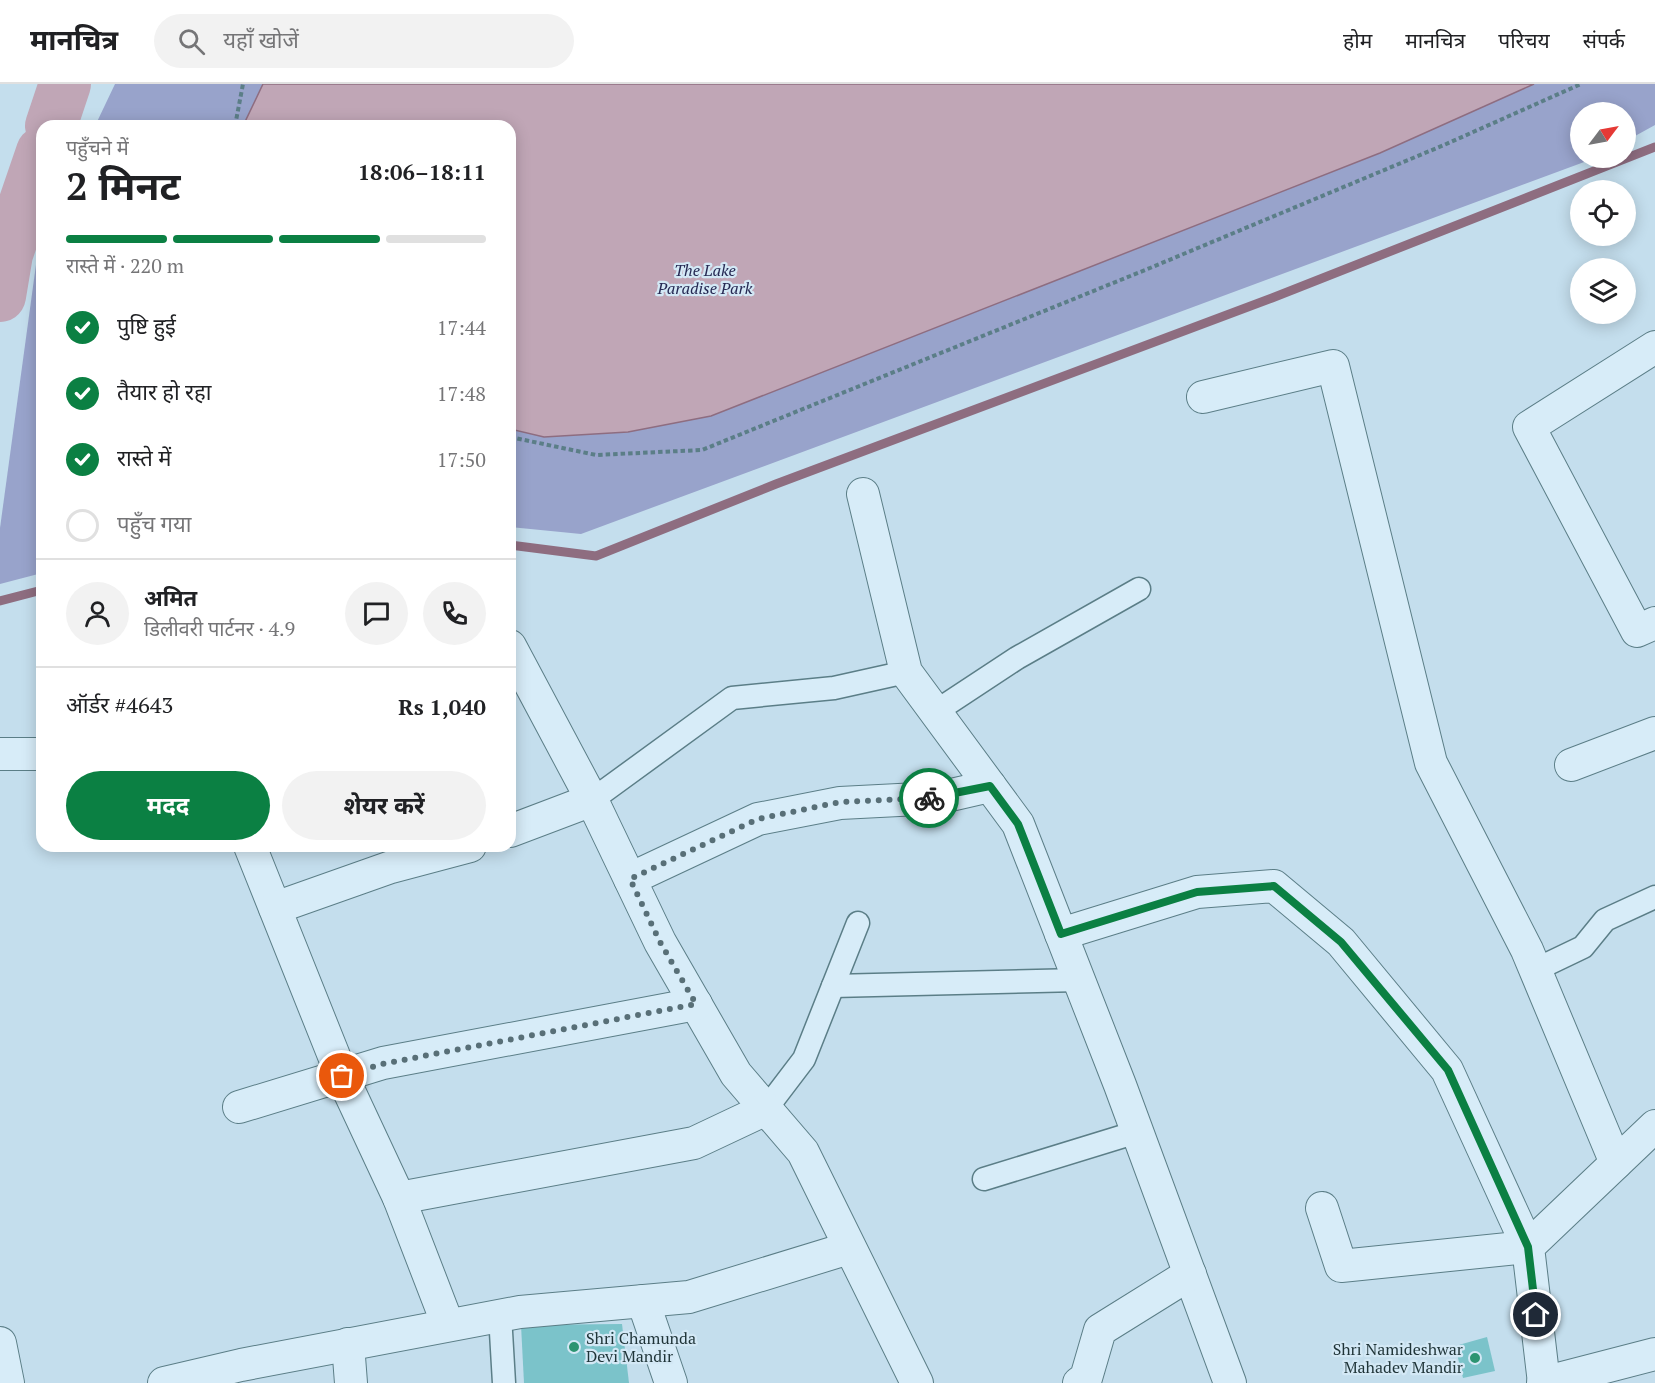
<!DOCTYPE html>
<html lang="hi">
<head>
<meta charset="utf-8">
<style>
	body { margin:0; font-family:"PT Serif","Noto Sans Devanagari",serif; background:#f2f2f2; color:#202124; height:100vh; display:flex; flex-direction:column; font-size:22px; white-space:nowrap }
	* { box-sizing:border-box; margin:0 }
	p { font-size:20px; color:#757577 }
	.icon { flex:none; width:33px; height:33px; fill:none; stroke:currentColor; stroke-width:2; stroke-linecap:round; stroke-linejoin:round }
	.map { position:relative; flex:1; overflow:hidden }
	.drawer { position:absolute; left:36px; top:36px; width:480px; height:732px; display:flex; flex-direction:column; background:#fff; border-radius:18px; box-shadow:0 3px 15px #0003 }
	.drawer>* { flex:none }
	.needle { width:39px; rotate:58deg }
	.tools { position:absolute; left:1570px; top:18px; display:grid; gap:12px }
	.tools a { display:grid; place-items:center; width:66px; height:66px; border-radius:50%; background:#fff; box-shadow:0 3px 15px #0003; font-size:30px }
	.pin { position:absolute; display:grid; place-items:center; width:51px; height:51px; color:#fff; margin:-26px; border:3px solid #fff; border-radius:50%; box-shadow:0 2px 6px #0007 }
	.courier { position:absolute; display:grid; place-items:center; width:60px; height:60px; margin:-30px; border:4px solid #0b8043; border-radius:50%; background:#fff; color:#222; box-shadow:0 2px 8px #0007 }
	.summary em { font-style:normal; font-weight:700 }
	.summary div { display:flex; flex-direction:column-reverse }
	.summary { display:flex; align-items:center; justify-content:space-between; height:102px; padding:0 30px }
	h1 { font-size:39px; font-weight:700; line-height:45px }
	.bar { display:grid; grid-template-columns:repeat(4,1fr); gap:9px 6px; align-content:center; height:72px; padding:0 30px }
	.bar i { height:8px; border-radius:4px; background:#e0e0e0 }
	.bar .selected { background:#0b8043 }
	.bar p { grid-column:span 4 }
	.line { display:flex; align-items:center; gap:15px; padding:0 30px; border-top:2px solid #e0e0e0 }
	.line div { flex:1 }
	.round { display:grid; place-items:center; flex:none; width:63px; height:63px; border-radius:32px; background:#f2f2f2 }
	ol { padding:0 30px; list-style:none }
	li { display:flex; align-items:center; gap:18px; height:66px }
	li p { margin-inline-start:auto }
	li .icon { padding:6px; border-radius:50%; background:#0b8043; color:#fff; stroke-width:4 }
	li:last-child { color:#757577 }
	li i { width:33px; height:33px; border:3px solid #e0e0e0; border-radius:50% }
	.primary-button { display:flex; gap:12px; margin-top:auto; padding:12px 30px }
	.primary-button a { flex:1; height:69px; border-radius:36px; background:#0b8043; color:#fff; font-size:24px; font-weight:700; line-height:69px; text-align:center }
	.primary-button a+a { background:#f2f2f2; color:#202124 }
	header { display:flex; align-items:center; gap:36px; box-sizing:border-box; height:84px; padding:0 30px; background:#fff; border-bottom:2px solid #e0e0e0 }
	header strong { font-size:28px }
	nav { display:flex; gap:33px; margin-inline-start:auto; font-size:21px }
	.search { width:420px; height:54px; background:#f2f2f2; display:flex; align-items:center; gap:15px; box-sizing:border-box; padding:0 21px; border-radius:33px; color:#757577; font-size:22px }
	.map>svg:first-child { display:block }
</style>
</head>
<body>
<header>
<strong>मानचित्र</strong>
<div class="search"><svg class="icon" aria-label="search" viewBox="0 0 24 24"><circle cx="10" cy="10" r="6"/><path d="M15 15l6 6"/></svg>यहाँ खोजें</div>
<nav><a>होम</a><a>मानचित्र</a><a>परिचय</a><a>संपर्क</a></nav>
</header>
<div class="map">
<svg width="1655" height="1299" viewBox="0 0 1655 1299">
	<rect width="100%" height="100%" fill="#c4deed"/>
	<g fill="#98a3cb">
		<polygon points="115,0 1655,0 1655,41 1626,57 1626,28 1581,28 1581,74 1595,74 581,450 510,443 510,42 95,42"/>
		<polygon points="42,157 42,489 0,500 0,444 38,166"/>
	</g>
	<polygon fill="#c0a6b6" stroke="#8e6d80" stroke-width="1.5" points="263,0 1534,0 1380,69 711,332 628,348 544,353 510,345 510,42 243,42"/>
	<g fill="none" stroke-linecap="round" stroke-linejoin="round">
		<g stroke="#8e6d80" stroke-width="9">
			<polyline points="510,461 596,472 776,400 1272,214 1655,63"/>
			<polyline points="0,517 42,506"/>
		</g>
		<g stroke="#c0a6b6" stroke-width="52">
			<polyline points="51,42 65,0"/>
			<polyline points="0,212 7,170 42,68"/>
		</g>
	</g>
	<g fill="#7bc3ca">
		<polygon points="622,1240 629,1299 524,1299 521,1241"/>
		<polygon points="1487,1253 1495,1287 1463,1294 1455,1262"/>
	</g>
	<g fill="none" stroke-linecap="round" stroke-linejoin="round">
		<defs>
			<g id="pedestrian">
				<polyline points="935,628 1017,574 1139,505"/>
				<polyline points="592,716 732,614 834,604 906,588"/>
				<polyline points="1535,886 1583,863 1605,836 1655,813"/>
				<polyline points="833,902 1079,896"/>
				<polyline points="766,1025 804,975 858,839"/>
				<polyline points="984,1095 1137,1048"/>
				<polyline points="500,1231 504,1299"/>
			</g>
			<g id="minor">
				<polyline points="1655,263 1529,343 1637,547 1655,539"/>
				<polyline points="1203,313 1333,282 1431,679 1527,866 1616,1079"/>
				<polyline points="863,410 906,588 1018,740 1120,1001 1230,1299"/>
				<polyline points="510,562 592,716 660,858 736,990 803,1068 917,1299"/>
				<polyline points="0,670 42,670"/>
				<polyline points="1571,681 1655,649"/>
				<polyline points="510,747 592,716"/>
				<polyline points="250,762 342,992 399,1114 448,1241"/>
				<polyline points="630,795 758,735 840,719 938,714 990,702"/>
				<polyline points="275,824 391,783 470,762"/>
				<polyline points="1061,850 1197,808 1274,802 1341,858 1447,986 1528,1163 1341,1182 1322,1124"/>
				<polyline points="239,1023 383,979 696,920"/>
				<polyline points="399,1114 694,1059 766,1025"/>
				<polyline points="643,1217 671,1299"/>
				<polyline points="0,1259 8,1299"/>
				<polyline points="348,1260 351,1299"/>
				<polyline points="164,1299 241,1281 520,1228 689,1213 849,1164"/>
				<polyline points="1079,1299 1086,1294 1100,1246 1190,1190"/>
				<polyline points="1543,1299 1655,1270"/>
				<polyline points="1544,1299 1528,1163 1655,1042"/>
			</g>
		</defs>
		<use href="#pedestrian" stroke="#5b7e87" stroke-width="25"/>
		<use href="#minor" stroke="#5b7e87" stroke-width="34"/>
		<g stroke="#5b7e87" stroke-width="4" stroke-dasharray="4.5 3" stroke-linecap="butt">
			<polyline points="235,42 243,0"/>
			<polyline points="510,353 596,371 702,366 1150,184 1444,61 1581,0"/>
		</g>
		<use href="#pedestrian" stroke="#d7ecf8" stroke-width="22"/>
		<use href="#minor" stroke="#d7ecf8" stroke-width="32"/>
	</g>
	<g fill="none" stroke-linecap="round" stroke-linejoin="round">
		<polyline stroke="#586f77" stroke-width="6" stroke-dasharray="0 10.8" points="342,992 382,980 696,920 660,858 630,795 758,735 840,718 929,714"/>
		<polyline stroke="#0b8043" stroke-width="8" points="929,714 990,702 1018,740 1061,850 1197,808 1274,802 1341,858 1448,986 1528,1163 1536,1231"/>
	</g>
	<g fill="#2c9471" stroke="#d3e8f5" stroke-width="2">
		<circle cx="574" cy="1263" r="6"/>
		<circle cx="1475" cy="1274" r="6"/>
	</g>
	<g text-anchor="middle" stroke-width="4.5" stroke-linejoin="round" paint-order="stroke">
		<g font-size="16" font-style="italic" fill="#262953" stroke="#d3e8f5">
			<text x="705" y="192">The Lake<tspan x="705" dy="18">Paradise Park</tspan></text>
		</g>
		<g font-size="16" fill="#1e3337" stroke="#d3e8f5" text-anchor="start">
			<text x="586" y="1260">Shri Chamunda<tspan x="586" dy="18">Devi Mandir</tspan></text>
			<text x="1463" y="1271" text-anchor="end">Shri Namideshwar<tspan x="1463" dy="18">Mahadev Mandir</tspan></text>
		</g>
	</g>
</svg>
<div class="tools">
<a><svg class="needle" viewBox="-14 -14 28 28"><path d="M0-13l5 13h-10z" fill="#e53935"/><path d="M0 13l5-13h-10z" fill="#757577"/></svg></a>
<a><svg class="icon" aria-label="locate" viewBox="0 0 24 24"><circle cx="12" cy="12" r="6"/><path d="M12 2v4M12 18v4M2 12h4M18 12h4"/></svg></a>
<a><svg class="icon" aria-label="layers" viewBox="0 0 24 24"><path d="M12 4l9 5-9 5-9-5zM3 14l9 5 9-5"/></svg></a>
</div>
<div class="pin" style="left:342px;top:992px;background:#ea580c"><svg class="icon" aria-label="bag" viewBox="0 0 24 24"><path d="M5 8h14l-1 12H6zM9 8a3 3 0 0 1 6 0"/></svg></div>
<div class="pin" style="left:1536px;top:1231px;background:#1f2937"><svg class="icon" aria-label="home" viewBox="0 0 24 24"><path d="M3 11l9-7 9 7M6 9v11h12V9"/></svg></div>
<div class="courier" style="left:929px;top:714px"><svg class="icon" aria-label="bike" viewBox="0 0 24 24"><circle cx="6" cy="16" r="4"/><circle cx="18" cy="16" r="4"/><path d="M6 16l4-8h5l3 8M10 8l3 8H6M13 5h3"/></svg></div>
<section class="drawer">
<div class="summary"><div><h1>2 मिनट</h1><p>पहुँचने में</p></div><em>18:06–18:11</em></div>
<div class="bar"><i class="selected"></i><i class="selected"></i><i class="selected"></i><i></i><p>रास्ते में · 220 m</p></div>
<ol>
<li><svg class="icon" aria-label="check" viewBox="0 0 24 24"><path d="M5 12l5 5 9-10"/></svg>पुष्टि हुई<p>17:44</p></li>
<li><svg class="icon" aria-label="check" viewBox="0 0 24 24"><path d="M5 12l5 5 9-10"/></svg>तैयार हो रहा<p>17:48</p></li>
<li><svg class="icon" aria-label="check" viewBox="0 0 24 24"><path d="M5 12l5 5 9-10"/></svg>रास्ते में<p>17:50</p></li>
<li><i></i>पहुँच गया</li>
</ol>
<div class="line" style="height:108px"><a class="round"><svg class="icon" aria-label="person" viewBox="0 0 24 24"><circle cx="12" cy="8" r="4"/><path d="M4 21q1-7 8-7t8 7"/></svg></a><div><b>अमित</b><p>डिलीवरी पार्टनर · 4.9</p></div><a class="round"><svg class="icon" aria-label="chat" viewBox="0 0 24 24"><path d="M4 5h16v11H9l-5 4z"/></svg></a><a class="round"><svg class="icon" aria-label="phone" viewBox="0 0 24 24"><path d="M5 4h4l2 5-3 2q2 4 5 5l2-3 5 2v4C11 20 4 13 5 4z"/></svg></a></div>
<div class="line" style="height:78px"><div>ऑर्डर #4643</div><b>Rs 1,040</b></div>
<div class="primary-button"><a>मदद</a><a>शेयर करें</a></div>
</section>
</div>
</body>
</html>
